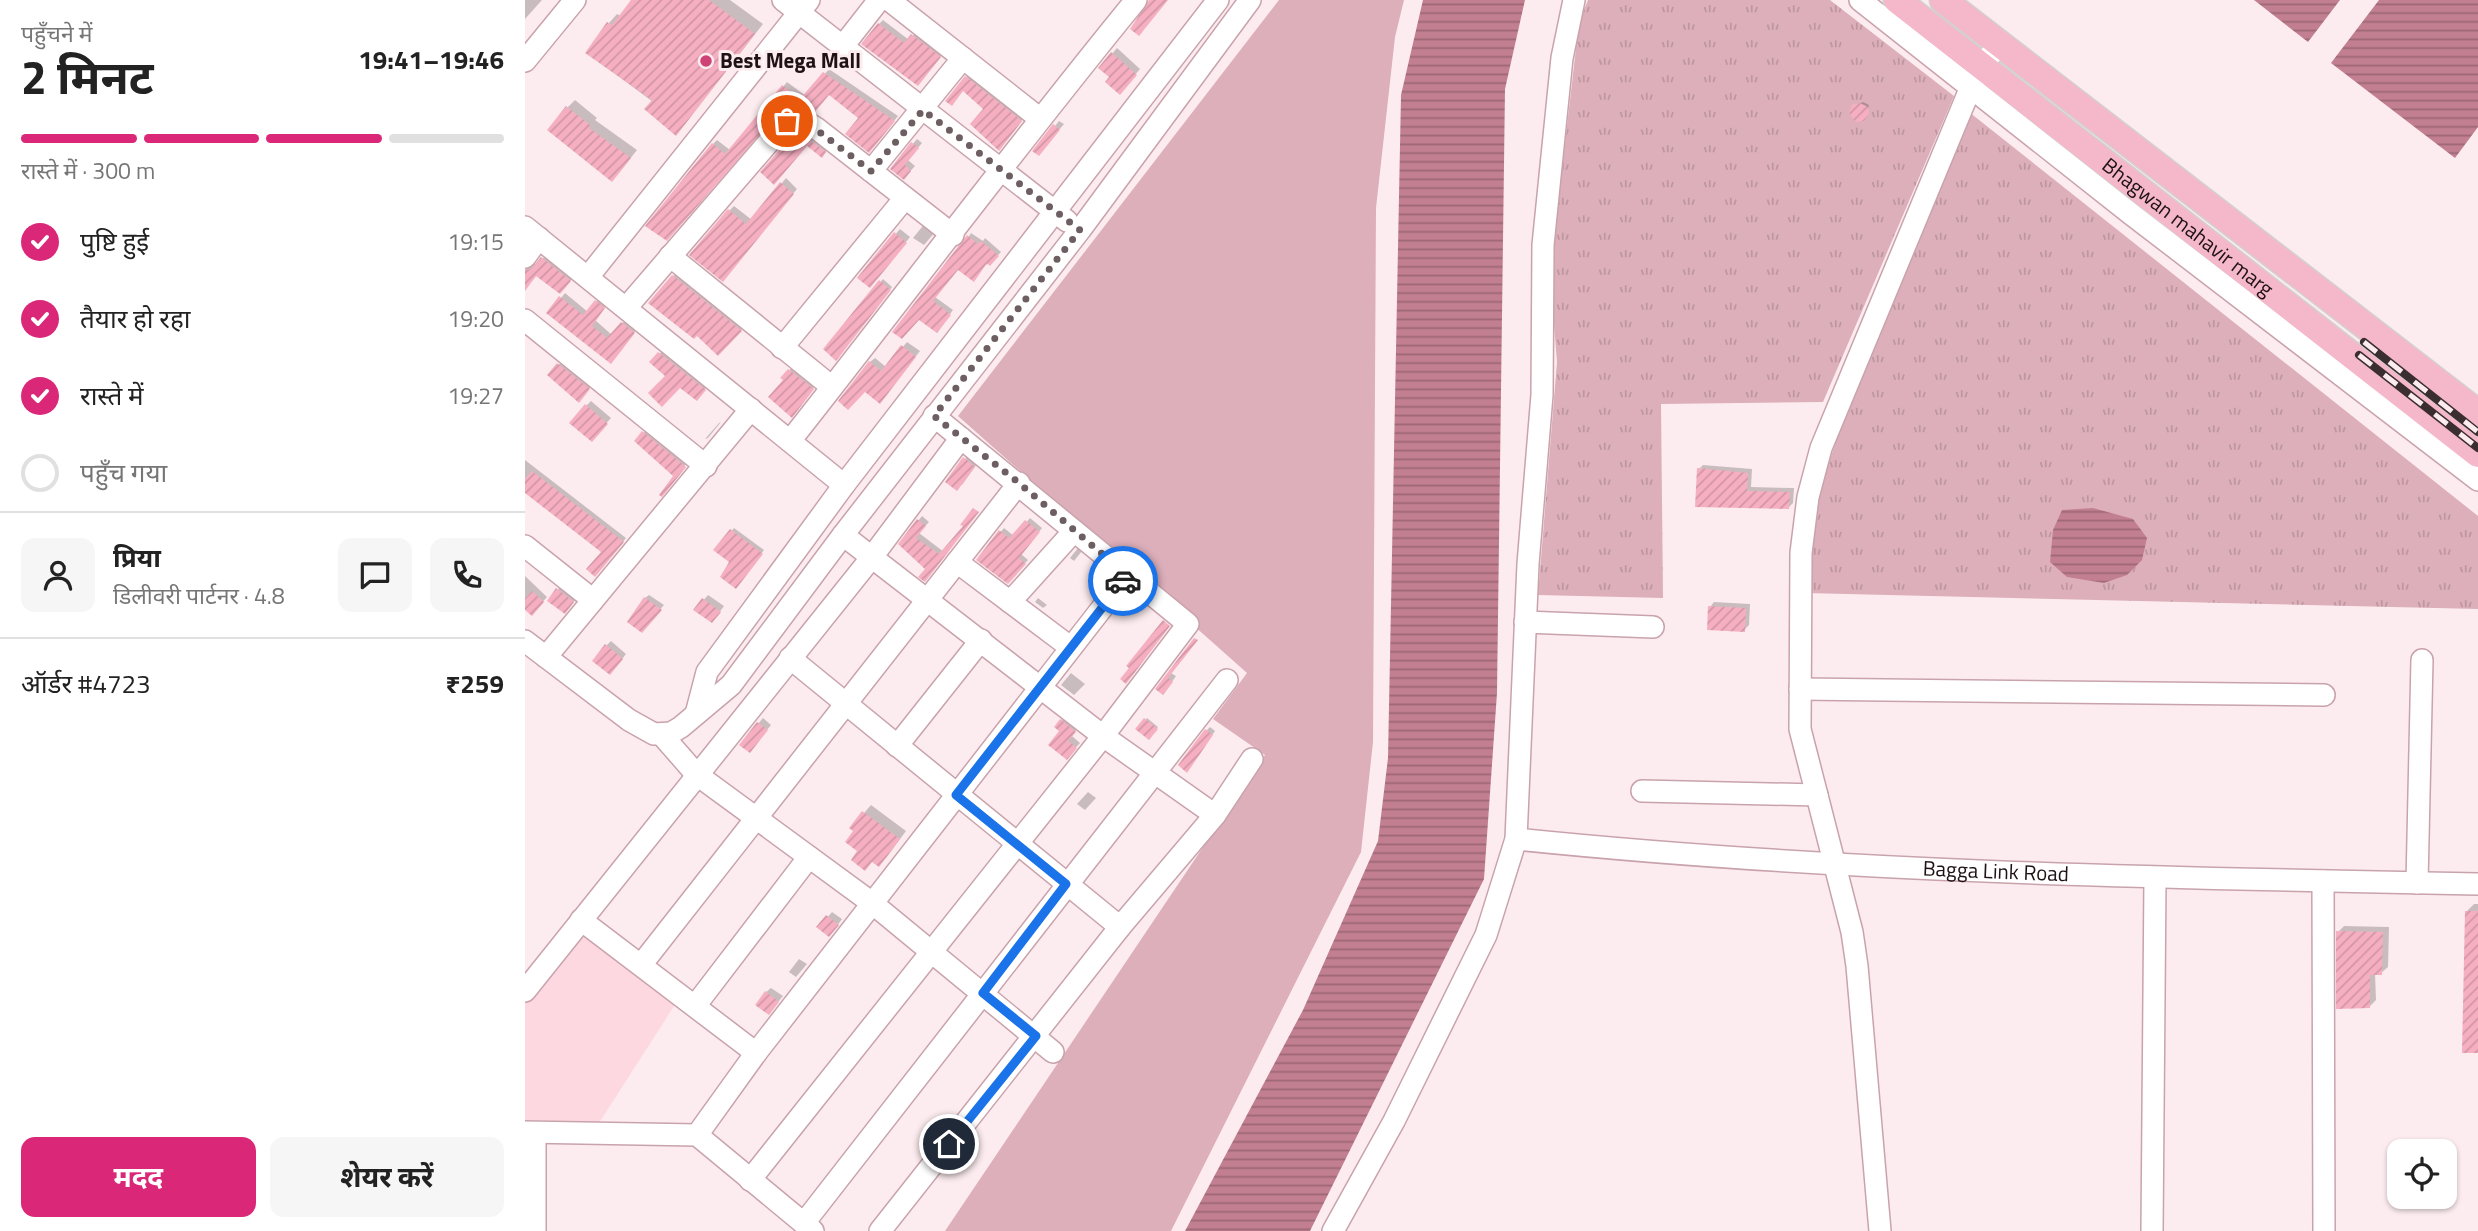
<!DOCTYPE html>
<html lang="hi">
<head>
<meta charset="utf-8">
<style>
	body { margin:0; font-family:"Titillium Web","Noto Sans Devanagari",sans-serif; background:#f6f6f6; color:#222; height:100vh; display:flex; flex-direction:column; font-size:26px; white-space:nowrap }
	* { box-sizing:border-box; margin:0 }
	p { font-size:23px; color:#767676 }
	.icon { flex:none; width:38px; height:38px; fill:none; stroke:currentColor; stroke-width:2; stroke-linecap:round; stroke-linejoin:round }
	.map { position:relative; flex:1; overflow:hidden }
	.drawer { display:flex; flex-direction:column; background:#fff; width:525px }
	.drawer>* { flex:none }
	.buttons { position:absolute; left:1862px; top:1139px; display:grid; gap:14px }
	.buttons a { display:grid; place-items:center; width:70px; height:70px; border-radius:14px; background:#fff; box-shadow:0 2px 5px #0004; font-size:35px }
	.pin { position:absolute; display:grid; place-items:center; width:60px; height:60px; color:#fff; margin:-30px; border:4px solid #fff; border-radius:50%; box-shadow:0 2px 7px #0007 }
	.courier { position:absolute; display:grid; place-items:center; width:70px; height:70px; margin:-35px; border:5px solid #1a73e8; border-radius:50%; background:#fff; color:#222; box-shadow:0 2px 9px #0007 }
	.summary em { font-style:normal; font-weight:700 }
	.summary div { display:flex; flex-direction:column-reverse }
	.summary { display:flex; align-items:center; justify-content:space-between; height:119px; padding:0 21px }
	h1 { font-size:46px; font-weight:700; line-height:52px }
	.bar { display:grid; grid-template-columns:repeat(4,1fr); gap:10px 7px; align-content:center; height:84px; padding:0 21px }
	.bar i { height:9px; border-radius:5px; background:#e0e0e0 }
	.bar .current { background:#db2777 }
	.bar p { grid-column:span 4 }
	.line { display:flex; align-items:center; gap:18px; padding:0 21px; border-top:2px solid #e0e0e0 }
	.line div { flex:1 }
	.round { display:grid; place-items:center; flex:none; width:74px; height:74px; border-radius:14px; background:#f6f6f6 }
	ol { padding:0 21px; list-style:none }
	li { display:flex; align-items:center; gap:21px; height:77px }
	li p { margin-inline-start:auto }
	li .icon { padding:7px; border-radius:50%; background:#db2777; color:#fff; stroke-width:4 }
	li:last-child { color:#767676 }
	li i { width:38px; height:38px; border:4px solid #e0e0e0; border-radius:50% }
	.action { display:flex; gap:14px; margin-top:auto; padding:14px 21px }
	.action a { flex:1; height:80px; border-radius:14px; background:#db2777; color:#fff; font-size:28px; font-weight:700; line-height:80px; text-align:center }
	.action a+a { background:#f6f6f6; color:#222 }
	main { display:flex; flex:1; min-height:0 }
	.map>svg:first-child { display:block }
</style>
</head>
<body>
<main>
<section class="drawer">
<div class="summary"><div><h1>2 मिनट</h1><p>पहुँचने में</p></div><em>19:41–19:46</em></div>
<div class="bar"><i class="current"></i><i class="current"></i><i class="current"></i><i></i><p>रास्ते में · 300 m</p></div>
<ol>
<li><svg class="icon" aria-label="check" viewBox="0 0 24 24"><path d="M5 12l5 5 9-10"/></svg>पुष्टि हुई<p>19:15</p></li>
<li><svg class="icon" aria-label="check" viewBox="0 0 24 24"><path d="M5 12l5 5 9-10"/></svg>तैयार हो रहा<p>19:20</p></li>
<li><svg class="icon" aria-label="check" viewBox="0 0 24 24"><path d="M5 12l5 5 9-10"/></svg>रास्ते में<p>19:27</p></li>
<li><i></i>पहुँच गया</li>
</ol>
<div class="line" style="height:126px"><a class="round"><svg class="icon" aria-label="person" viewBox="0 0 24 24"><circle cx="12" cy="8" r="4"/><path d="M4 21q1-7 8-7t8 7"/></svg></a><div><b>प्रिया</b><p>डिलीवरी पार्टनर · 4.8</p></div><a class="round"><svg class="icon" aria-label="chat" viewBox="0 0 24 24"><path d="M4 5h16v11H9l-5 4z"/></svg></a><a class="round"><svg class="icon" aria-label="phone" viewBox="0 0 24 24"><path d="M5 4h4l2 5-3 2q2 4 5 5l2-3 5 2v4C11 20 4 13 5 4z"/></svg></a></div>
<div class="line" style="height:91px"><div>ऑर्डर #4723</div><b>₹259</b></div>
<div class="action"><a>मदद</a><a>शेयर करें</a></div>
</section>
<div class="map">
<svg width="1953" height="1231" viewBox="0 0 1953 1231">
	<defs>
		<pattern id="park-tufts" width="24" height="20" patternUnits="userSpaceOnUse" patternTransform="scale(1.75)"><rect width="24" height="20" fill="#ddafba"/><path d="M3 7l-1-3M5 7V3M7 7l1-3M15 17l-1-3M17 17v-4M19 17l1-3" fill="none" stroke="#bd969f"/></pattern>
		<pattern id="water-rules" width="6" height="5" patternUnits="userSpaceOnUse" patternTransform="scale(1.75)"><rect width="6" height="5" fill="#c27f91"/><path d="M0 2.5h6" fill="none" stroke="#9d6775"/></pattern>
		<pattern id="building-hatch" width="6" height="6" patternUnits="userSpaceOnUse" patternTransform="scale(1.75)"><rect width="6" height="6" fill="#f6afc1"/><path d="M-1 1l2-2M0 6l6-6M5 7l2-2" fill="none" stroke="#d296a5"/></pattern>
	</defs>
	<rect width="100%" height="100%" fill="#fcecef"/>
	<polygon fill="#fed8e1" points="52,928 151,1003 74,1123 0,1120 0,994"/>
	<polygon fill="#ddafba" points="754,0 879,0 870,37 851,208 848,742 836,852 646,1231 420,1231 740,755 688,719 722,673 433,416"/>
	<g fill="url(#park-tufts)">
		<polygon points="1063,0 1305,0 1429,96 1298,402 1136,404 1138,598 1013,595 1032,362 1025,275 1054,22"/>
		<polygon points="1444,112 1953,516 1953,609 1280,593 1296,486 1329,388"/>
	</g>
	<g fill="url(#water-rules)">
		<polygon points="898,0 1000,0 980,89 972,693 959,879 785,1231 660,1231 778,1010 853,841 863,758 876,95"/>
		<polygon points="1729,0 1815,0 1783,42"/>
		<polygon points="1854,0 1953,0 1953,127 1930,158 1806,63"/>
		<polygon points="1568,508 1608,519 1622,538 1617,560 1602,575 1579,583 1542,577 1525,562 1528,530 1537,510"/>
	</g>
	<g fill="#0003">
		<polygon points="0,0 17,0 0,19"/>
		<polygon points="108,0 205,0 238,24 159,125 62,53 84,23 92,14 96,16"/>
		<polygon points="358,20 384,40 392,31 419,52 397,79 354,24"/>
		<polygon points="592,48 615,69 599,88 576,67"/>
		<polygon points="304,69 373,116 348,146 335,118 304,93 280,106 262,106 253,110 146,234 188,144 192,140 205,150 262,82 281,96"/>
		<polygon points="445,73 500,116 478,145 441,78"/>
		<polygon points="50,100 72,118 70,120 112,150 94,173 42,108"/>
		<polygon points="1338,102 1344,105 1341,117 1329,106"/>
		<polygon points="534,121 539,124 518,149 510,151"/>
		<polygon points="274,131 281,131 304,148 297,156 269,135"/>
		<polygon points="392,139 397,143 383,160 390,166 379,178 367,169"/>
		<polygon points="261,178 272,189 202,275 204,211 209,206 227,220"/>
		<polygon points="401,222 411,231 399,245 388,238"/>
		<polygon points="375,229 385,237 349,281 334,277"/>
		<polygon points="446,233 458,241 460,238 476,252 465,264 433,268 410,297 428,310 415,328 394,318"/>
		<polygon points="23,253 51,275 40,286 12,275 0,289 0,262 12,264"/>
		<polygon points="152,272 220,326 193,353 148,276"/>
		<polygon points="358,279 367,287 313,356 300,348"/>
		<polygon points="40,293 63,312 75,297 83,303 70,320 87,335 102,318 113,327 90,358 36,298"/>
		<polygon points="382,342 395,351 359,397 340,389 345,362 350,358 361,367"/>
		<polygon points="138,350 183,386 172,398 127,362"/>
		<polygon points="38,360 68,384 58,396 25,375"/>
		<polygon points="267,367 290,386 269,413 258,378"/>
		<polygon points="66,401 86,418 71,435 61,406"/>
		<polygon points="196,422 183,438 180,439 194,423"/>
		<polygon points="121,430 162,463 137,493 150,476 111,441"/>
		<polygon points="444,454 454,461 437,485 422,482"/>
		<polygon points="0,460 101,538 74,571 78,552 0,491"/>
		<polygon points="1178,465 1227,469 1226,487 1269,488 1268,503 1263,508 1172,506 1174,469"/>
		<polygon points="448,510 452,513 400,579 396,576 402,569 375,544 397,516 404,522 394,533 419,552 440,526 438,524"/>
		<polygon points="505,518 517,528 496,554 503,560 483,582 453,559 479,528 489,536"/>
		<polygon points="209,528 239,550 214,584 206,561 191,549"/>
		<polygon points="553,548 557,551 549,561 545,558"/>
		<polygon points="0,576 22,597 7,614 0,608"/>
		<polygon points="37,584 53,597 44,607 24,601"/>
		<polygon points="124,595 139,605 116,631 120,598"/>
		<polygon points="183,595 199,606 191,617 171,609"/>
		<polygon points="513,598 522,605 518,608 510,602"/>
		<polygon points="1189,602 1225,604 1224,625 1219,630 1185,607"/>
		<polygon points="676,635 646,673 651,676 642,689 632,689"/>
		<polygon points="86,641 101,654 89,669 81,646"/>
		<polygon points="546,673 560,684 549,695 536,685"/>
		<polygon points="541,716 554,726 547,736 555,743 546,753 536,731 536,720"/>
		<polygon points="238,718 246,725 229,746 216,744"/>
		<polygon points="622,718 633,727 624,738 613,729"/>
		<polygon points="685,727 690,731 665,767 682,730"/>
		<polygon points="563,792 571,798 560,810 552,804"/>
		<polygon points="346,805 381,831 361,858 326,828"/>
		<polygon points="1949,904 1953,904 1953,1051 1941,912"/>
		<polygon points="307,912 317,919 309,930 294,927"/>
		<polygon points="1819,926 1864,927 1863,967 1856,973 1850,973 1851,1000 1845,1006 1813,932"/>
		<polygon points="274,959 282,964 271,977 264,972"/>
		<polygon points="246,988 258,996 248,1008 241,992"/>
	</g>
	<g fill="url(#building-hatch)">
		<polygon points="106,0 184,0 230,34 151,136 119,109 127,100 60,53 82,22 87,25"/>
		<polygon points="624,0 643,0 614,36 605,29"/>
		<polygon points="353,23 379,43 386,34 416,57 393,86 336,44"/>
		<polygon points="586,52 612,75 595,95 580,82 584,77 573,68"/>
		<polygon points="298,72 370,121 344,153 320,134 333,118 304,95 290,112 280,108 257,109 142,241 120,226 187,143 200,154 257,85 275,99"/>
		<polygon points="440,76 497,121 474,151 445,124 458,109 438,91 427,106 420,101"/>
		<polygon points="1335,103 1343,107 1344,114 1339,121 1330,122 1324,112 1327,105"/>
		<polygon points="41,106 66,126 64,128 106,158 87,182 22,130"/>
		<polygon points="528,124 535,130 514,156 507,151"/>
		<polygon points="268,134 276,134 301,152 297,158 282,146 249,185 235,172"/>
		<polygon points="386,142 394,148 380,165 386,171 379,180 365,169"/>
		<polygon points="255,182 269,194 198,282 164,255 203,209 221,224"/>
		<polygon points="369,232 382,243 345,288 332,278"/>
		<polygon points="442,235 453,244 456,241 474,256 465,266 462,263 449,282 433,270 408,301 426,315 412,333 394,320 377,339 367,332"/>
		<polygon points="16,257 46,281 35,294 11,276 0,291 0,270 6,269"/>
		<polygon points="147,275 217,331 193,356 172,336 169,339 123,303"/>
		<polygon points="354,280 366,290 311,361 298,349"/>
		<polygon points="34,296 58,315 70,300 80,308 67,326 82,338 96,322 110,333 86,364 21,313"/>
		<polygon points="376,345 391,357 355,404 340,392 323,410 313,401 344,361 356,371"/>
		<polygon points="133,352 181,390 172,401 155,388 137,407 123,393 140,376 124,362"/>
		<polygon points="32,363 65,389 54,403 22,375"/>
		<polygon points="263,369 289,389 267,418 243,397 258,380 255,378"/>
		<polygon points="60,404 83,424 67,442 44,423"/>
		<polygon points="117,431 161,467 137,497 134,495 148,476 109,441"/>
		<polygon points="438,457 450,467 432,491 420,482"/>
		<polygon points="1172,468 1223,473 1222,491 1265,492 1264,509 1170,507"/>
		<polygon points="7,471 99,542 70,577 61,569 76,552 0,493 0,479"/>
		<polygon points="448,508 454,512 400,582 393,577 400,569 373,544 392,519 401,526 391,538 414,554 438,526 435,525"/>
		<polygon points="500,520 515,532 494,558 501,564 483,584 451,560 474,530 484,538"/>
		<polygon points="205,529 238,554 211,589 195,577 204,562 188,550"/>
		<polygon points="31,588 49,602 40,614 22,601"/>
		<polygon points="7,591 19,602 7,616 0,610 0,599"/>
		<polygon points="119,597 137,610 117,633 102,622"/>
		<polygon points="177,598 196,612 187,623 168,610"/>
		<polygon points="1183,606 1221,608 1220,632 1182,630"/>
		<polygon points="638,620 645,626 601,684 595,679 604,668 601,666"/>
		<polygon points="669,638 673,640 643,678 648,682 638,695 630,689"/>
		<polygon points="80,644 98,659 85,675 67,661"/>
		<polygon points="619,718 633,729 624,740 610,729"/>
		<polygon points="535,719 551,732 543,741 552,748 542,760 523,745 534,731 529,727"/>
		<polygon points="232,722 243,730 225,753 214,745"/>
		<polygon points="680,729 688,735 662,773 653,765"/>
		<polygon points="337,811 375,839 354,867 347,862 340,871 326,860 332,851 320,842 328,831 324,828"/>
		<polygon points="1940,911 1953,911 1953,1053 1937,1053"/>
		<polygon points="301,915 314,925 304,937 291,927"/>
		<polygon points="1811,931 1858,932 1857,975 1845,975 1845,1008 1811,1009"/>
		<polygon points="240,991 254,1002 244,1015 230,1005"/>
	</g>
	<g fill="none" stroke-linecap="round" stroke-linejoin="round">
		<defs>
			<g id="minor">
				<polyline points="258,0 542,221"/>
				<polyline points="364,0 514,118"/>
				<polyline points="1335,0 1606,214 1953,480"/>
				<polyline points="318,46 354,0"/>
				<polyline points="0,61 50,0"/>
				<polyline points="346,171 438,58"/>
				<polyline points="0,227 319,485"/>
				<polyline points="145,256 307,387"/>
				<polyline points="0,257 14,238"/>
				<polyline points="63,277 284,0"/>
				<polyline points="101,308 262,121 280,121 291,128 428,235"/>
				<polyline points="0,320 181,466"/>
				<polyline points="257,348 380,198"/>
				<path d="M265,441C381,294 493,144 611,0"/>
				<polyline points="318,535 578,736 690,815"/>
				<polyline points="0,546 68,600"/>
				<polyline points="432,562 545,647"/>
				<polyline points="485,602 549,531"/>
				<polyline points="1000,622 1128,627"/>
				<polyline points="0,641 104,720 129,734 146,733 156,727 206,685 318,535 555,230 725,0"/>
				<polyline points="21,657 226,409"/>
				<polyline points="265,658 595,927"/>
				<polyline points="1275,689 1799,695"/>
				<polyline points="171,714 182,672 319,485 693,0"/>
				<polyline points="137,735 171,774 347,903 528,1052"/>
				<polyline points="372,746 456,640"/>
				<polyline points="1117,791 1292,795"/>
				<path id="s1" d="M991,839C1311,872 1632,878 1953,884"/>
				<polyline points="1798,881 1799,1231"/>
				<polyline points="1892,883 1897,660"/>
				<polyline points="56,920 231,1053"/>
				<polyline points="116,965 494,483"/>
				<polyline points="0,991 347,557 436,438"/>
				<polyline points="170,1006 284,857"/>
				<polyline points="0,1132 172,1135 288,1231"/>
				<polyline points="10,1133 10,1231"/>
				<polyline points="172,1135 231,1053 602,576"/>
				<polyline points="225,1180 578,736 663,624 409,416"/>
				<polyline points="279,1223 702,680"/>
				<polyline points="355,1231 595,927 690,815 727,759"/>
				<polyline points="808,1231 869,1121 961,935 991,839 1003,564 1017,395 1018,245 1037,58 1049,0"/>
				<polyline points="1355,1231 1332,966 1327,932 1275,729 1276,553 1283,497 1296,448 1445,89 1457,66 1474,44"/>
				<polyline points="1627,1231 1630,878"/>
			</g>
			<g id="major">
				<path id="s2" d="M1372,0L1953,454"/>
				<polyline points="1418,0 1953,413"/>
			</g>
		</defs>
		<use href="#minor" stroke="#c9a3ac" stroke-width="24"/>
		<use href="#major" stroke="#d2d0d0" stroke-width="29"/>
		<use href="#minor" stroke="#fff" stroke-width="21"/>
		<use href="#major" stroke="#f5b8ca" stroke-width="26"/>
		<defs>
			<g id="rail">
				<polyline points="1839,342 1953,432"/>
				<polyline points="1834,355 1953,448"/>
			</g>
		</defs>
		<use href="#rail" stroke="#3b2e31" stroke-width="8"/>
		<use href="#rail" stroke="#fcecef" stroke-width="5" stroke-dasharray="16" stroke-linecap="butt"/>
	</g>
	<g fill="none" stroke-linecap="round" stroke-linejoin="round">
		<polyline stroke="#6c5e61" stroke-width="7" stroke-dasharray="0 12.6" points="262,121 280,121 346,171 398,110 555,230 409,416 494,483 603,576 598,581"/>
		<polyline stroke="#1a73e8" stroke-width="9" points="424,1144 511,1036 458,993 541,884 431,795 598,581"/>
	</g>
	<circle fill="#ce4275" stroke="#fcecef" stroke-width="2.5" cx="181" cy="61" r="7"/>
	<g text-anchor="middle" stroke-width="6" stroke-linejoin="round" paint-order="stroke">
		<g font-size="21" font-weight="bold" fill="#1f1215" stroke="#fcecef" text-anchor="start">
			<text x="195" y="68">Best Mega Mall</text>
		</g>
		<g font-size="21" fill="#1f1215" stroke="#fcecef">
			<text dy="7" stroke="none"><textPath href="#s2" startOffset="369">Bhagwan mahavir marg</textPath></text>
			<text dy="7" stroke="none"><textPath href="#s1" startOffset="481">Bagga Link Road</textPath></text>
		</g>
	</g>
</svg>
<div class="buttons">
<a><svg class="icon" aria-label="locate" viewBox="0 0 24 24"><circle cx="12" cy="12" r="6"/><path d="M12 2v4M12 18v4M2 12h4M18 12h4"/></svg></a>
</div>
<div class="pin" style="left:262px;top:121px;background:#ea580c"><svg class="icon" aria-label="bag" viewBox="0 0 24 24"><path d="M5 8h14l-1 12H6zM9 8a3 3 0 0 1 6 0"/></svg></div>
<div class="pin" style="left:424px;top:1144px;background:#1f2937"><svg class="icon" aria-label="home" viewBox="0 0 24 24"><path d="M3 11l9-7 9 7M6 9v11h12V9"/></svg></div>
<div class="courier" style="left:598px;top:581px"><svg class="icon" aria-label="car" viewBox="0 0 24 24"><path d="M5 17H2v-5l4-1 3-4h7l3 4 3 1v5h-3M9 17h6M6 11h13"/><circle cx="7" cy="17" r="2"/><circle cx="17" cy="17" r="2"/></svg></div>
</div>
</main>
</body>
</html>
